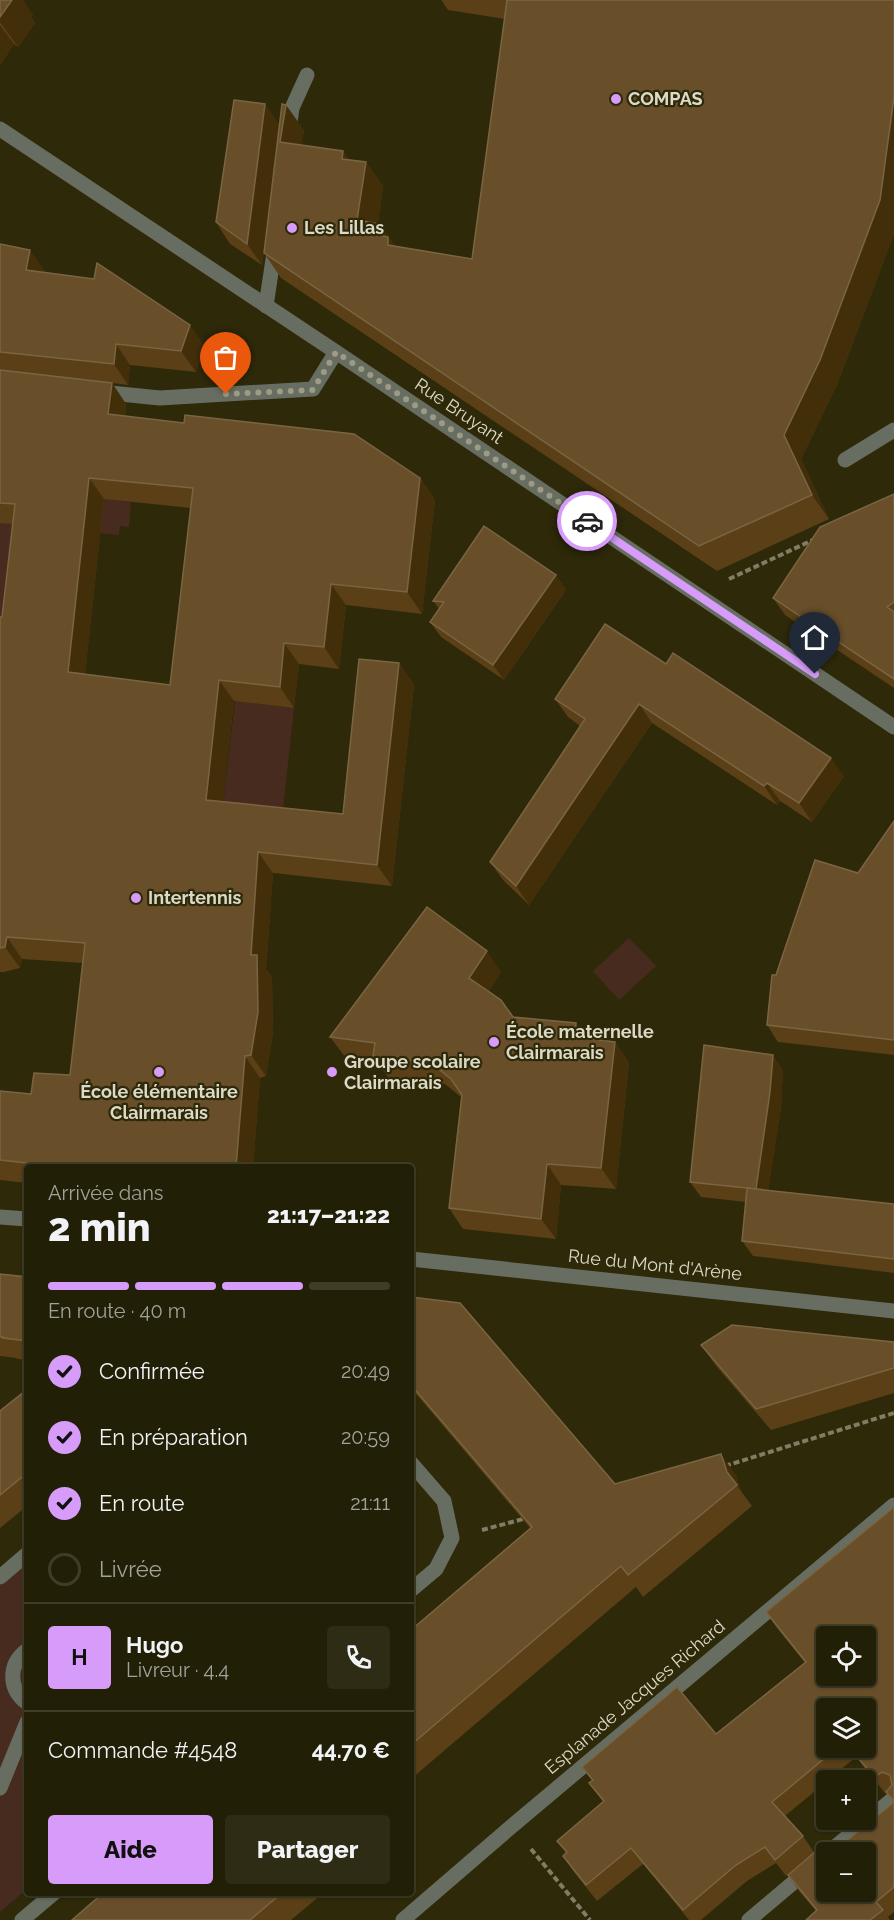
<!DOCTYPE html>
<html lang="fr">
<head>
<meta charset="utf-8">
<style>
	body { margin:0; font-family:Raleway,sans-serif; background:#2e2c15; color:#f1f3f6; height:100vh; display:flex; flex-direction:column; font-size:22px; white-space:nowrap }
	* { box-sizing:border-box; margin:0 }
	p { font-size:20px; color:#a2a29b }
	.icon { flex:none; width:33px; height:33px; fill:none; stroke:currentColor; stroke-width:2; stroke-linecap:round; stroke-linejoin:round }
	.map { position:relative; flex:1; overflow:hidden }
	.drawer { position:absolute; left:24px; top:1164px; width:390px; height:732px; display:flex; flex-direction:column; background:#221f07; border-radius:6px; box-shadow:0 2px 4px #0004,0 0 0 2px #3f3d28 }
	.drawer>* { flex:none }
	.tools { position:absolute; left:816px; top:1626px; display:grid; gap:12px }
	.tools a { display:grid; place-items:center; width:60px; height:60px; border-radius:6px; background:#221f07; box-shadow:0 2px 4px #0004,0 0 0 2px #3f3d28; font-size:30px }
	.pin { position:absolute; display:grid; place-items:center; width:51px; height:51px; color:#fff; margin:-62px -26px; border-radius:50% 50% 50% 0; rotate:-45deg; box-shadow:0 0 6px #0007 }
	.pin .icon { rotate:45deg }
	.courier { position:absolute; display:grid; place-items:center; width:60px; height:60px; margin:-30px; border:4px solid #d79bf9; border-radius:50%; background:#fff; color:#222; box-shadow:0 2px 8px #0007 }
	.overview em { font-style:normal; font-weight:800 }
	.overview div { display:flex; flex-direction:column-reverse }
	.overview { display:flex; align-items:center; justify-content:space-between; height:102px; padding:0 24px }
	h1 { font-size:39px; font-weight:800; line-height:45px }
	.bar { display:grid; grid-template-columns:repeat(4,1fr); gap:9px 6px; align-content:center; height:72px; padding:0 24px }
	.bar i { height:8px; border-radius:4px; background:#3f3d28 }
	.bar .selected { background:#d79bf9 }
	.bar p { grid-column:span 4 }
	.line { display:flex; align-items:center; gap:15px; padding:0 24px; border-top:2px solid #3f3d28 }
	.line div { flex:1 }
	.round { display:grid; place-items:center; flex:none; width:63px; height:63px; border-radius:6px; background:#2e2c15 }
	ol { padding:0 24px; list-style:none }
	li { display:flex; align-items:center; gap:18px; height:66px }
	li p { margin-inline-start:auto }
	li .icon { padding:6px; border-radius:50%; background:#d79bf9; color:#111; stroke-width:4 }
	li:last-child { color:#a2a29b }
	li i { width:33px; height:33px; border:3px solid #3f3d28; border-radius:50% }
	.cta { display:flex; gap:12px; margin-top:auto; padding:12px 24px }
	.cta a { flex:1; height:69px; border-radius:6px; background:#d79bf9; color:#111; font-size:24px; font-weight:800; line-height:69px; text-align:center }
	.cta a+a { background:#2e2c15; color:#f1f3f6 }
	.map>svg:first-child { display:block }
</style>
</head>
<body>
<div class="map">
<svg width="894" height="1920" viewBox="0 0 894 1920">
	<rect width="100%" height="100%" fill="#2d2909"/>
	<g fill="#482b1f">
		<polygon points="0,487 131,502 129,527 120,526 119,535 99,533 0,655"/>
		<polygon points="235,701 294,708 283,810 223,806"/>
		<polygon points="629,938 656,966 619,1000 593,971"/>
		<polygon points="27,1564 27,1889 0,1912 0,1585"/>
	</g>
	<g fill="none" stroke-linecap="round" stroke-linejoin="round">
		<g stroke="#807d64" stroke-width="4" stroke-dasharray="6 3" stroke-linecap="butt">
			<polyline points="729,579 815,539"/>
			<polyline points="725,1466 894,1413"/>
			<polyline points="482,1530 527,1518"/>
			<polyline points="531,1849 590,1920"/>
		</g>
		<g stroke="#676e61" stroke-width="15">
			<polyline points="0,129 336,352 894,727"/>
			<polyline points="289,130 292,108 307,75"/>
			<polyline points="266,306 275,246"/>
			<polyline points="100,392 160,398 313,389 336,352"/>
			<polyline points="845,460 894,430"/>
			<polyline points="0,1217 27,1219"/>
			<polyline points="411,1259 894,1311"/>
			<polyline points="411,1463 444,1501 452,1538 436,1569 411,1590"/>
			<polyline points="0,1577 27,1554"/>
			<path d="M27,1650C8,1664 8,1689 27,1703"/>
			<polyline points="0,1788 27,1722"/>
			<polyline points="829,1852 894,1798"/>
			<polyline points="22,1920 54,1893"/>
			<polyline points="403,1920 512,1826 894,1505"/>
			<polyline points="749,1920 826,1855"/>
		</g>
	</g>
	<g fill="#5a3f17" fill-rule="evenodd">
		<polygon points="0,0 33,15 31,17 35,23 18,47 14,44 0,65"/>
		<polygon points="441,0 894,0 894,234 837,385 801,459 829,519 717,571 281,278 264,253 272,189 262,265 230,244 216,222 265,104 279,125 304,130 301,145 343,151 349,160 366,162 383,186 378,223 396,247 472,259 505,19 448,10"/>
		<path d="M0,244L45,271V273L205,346L196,372L130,365L128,385L112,383L126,404L125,416L420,478L435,500L422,614L346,605L339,669L299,664L294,708L234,701L223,801L343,814L399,663L414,685L392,886L273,873L266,969L272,977L273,1033L266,1076L260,1078L253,1167H27V1183L0,1180V1091L31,1094L70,1075L83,963L22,959L20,968L4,972H0V617H2L13,524L0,523ZM104,499L191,508L170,685L85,674Z"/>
		<polygon points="894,494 894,688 785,615 773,598"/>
		<polygon points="556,575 566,590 504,680 441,637 430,622 439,609 433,601"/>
		<polygon points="666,664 844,776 812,822 780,801 777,805 652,723 529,905 503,880 490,862 580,726 568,717 555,699"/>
		<polygon points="894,821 894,1055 778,1042 767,1025 776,975 858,873"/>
		<polygon points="501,972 489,991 513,1017 576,1023 587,1038 615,1042 629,1063 616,1189 561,1185 556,1239 463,1229 449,1208 461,1097 445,1084 388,1077 377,1062 345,1057 330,1037"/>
		<polygon points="783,1070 781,1107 768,1191 894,1204 894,1273 753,1256 742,1241 746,1202 701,1197 690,1182"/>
		<polygon points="0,1274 27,1277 27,1360 18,1359 16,1358 0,1356"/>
		<polygon points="411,1297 615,1484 736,1475 741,1491 752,1506 643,1597 636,1587 411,1779 411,1630 530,1528 411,1388"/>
		<polygon points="894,1342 894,1393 771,1430 716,1366 701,1345"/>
		<polygon points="27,1391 27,1506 0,1528 0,1411"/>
		<path d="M894,1507V1912L888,1917L890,1920H806L816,1911L799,1891L788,1875L824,1860L894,1802L887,1792L885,1793L856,1757L828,1780H826V1782L785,1816L803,1836L814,1852L786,1876L776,1863L747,1881L701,1920H689L643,1864L597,1901L574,1872L563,1856L566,1853L557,1841L603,1802L589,1783L592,1781L582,1767L716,1734L805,1663L777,1628L766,1612ZM826,1708L866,1748H826Z"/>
		<polygon points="103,1893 320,1893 321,1895 291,1920 72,1920"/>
	</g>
	<g fill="#422f0a">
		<polygon points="12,0 23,0 33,15 31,17 35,23 18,47 0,22 0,17"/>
		<polygon points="0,25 14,44 0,65"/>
		<polygon points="894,97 894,234 837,385 801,459 829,519 812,495 784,435"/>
		<polygon points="265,104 280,125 262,265 247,244"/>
		<polygon points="286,105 304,130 298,166 280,142"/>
		<polygon points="343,151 361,176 342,159"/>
		<polygon points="366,162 383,186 375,245 357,220"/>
		<polygon points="380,224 397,248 405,270 379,235"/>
		<polygon points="30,250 45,271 41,291 26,270"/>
		<polygon points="190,325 205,346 196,372 181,351"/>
		<polygon points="116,344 130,365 128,385 114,364"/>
		<polygon points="112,383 126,404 123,435 108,414"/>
		<polygon points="89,478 104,499 83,694 68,672"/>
		<polygon points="420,478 435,500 422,614 407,592"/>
		<polygon points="556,575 566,590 504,680 493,665"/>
		<polygon points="331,584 346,605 339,669 324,647"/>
		<polygon points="284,643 299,664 294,708 280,687"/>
		<polygon points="399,663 414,685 392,886 377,865"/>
		<polygon points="219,680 234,701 221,821 206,800"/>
		<polygon points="639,704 652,723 529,905 516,886"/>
		<polygon points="831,758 844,776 812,822 799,803"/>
		<polygon points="767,783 780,801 777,805 764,786"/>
		<polygon points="258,852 273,873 266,969 272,977 273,1033 266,1076 251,1055 251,955"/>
		<polygon points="7,937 22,959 20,968 5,947"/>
		<polygon points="487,951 501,972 484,999 469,978"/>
		<polygon points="576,1023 591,1044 575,1037"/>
		<polygon points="615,1042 629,1063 616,1189 601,1168"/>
		<polygon points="773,1055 783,1070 781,1107 766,1204 756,1189"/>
		<polygon points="245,1056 260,1078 253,1167 236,1167"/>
		<polygon points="547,1164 561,1185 556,1239 541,1219"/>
		<polygon points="721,1454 736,1475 741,1491 727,1472"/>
	</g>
	<g fill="#684f2a" stroke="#7a6543" stroke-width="1.5" fill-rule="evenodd">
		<polygon points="0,0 12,0 0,17"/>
		<polygon points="507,0 894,0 894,97 880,200 820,360 784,435 812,495 699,546 264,253 282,104 286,105 280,142 343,151 342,159 366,162 357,220 380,224 379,235 388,237 388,245 472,259"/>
		<polygon points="234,100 265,104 247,244 216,222"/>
		<polygon points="0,244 30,250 26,270 94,279 97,263 190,325 181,351 116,344 114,364 0,352"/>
		<path d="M0,370L112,383L108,414L184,423L185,415L354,434L420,478L407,592L331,584L324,647L284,643L280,687L219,680L206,800L343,814L359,659L399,663L377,865L258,852L251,955H257L258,1012L251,1055L245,1056L236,1167H45V1165L0,1160V1091L31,1094L34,1073L70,1075L85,943L7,937L5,947L0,948V617H2L15,504L0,503ZM89,478L193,488L170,685L68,672Z"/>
		<polygon points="894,494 894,602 887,607 894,612 894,679 773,598 820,527"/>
		<polygon points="484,526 556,575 493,665 430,622 444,602 433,601"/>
		<polygon points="605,624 666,664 673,653 831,758 799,803 767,783 764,786 639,704 516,886 490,862 585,719 555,699"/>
		<polygon points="894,821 894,1040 767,1025 772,975 776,975 815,860 858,873"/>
		<polygon points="427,907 487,951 469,978 501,1000 513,1017 576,1023 575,1037 615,1042 601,1168 547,1164 541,1219 449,1208 462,1095 451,1079 431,1063 373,1056 375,1043 330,1037"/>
		<polygon points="704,1045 773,1055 770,1092 756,1189 690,1182"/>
		<polygon points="747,1188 894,1204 894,1259 742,1241"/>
		<polygon points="0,1274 27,1277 27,1341 3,1338 3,1337 0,1337"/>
		<polygon points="411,1297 460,1303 615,1484 721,1454 727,1472 737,1485 628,1575 621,1566 411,1745 411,1630 532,1527 411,1385"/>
		<polygon points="732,1325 894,1342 894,1368 756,1409 701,1345"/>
		<polygon points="25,1391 27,1391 27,1473 0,1495 0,1411"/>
		<path d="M894,1507V1801L886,1792L892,1785L890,1775L882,1772L874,1777L850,1748H866V1708H826V1748H837L772,1802L803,1836L775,1860L765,1847L736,1865L683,1910L631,1848L586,1885L563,1856L567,1852L557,1841L604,1801L589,1783L593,1780L582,1767L677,1687L716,1734L806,1662L766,1612ZM826,1636H866V1676H826Z"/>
		<polygon points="894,1802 894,1887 876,1902 883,1910 870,1920 806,1920 817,1910 788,1875 816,1851 824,1860 826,1858 826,1892 866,1892 866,1852 833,1852"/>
		<polygon points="103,1893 282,1893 250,1920 72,1920"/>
	</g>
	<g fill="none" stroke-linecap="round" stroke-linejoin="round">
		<polyline stroke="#9e9b84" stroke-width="6" stroke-dasharray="0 10.8" points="226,394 313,390 336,352 587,521"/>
		<polyline stroke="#d79bf9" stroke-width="8" points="587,521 815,674"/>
	</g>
	<g fill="#d79bf9" stroke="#2d2909" stroke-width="2">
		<circle cx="616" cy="99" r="6"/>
		<circle cx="292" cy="228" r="6"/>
		<circle cx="136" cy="898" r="6"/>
		<circle cx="494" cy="1042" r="6"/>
		<circle cx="159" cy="1072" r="6"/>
		<circle cx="332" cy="1072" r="6"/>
	</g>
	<g text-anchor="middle" stroke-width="4.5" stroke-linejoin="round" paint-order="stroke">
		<g font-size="18" font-weight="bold" fill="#dbd9c7" stroke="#2d2909" text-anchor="start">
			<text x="628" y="105">COMPAS</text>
			<text x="304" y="234">Les Lillas</text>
			<text x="148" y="904">Intertennis</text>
			<text x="506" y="1038">École maternelle<tspan x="506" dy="21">Clairmarais</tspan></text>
			<text x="344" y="1068">Groupe scolaire<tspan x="344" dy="21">Clairmarais</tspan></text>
			<text x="159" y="1098" text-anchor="middle">École élémentaire<tspan x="159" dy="21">Clairmarais</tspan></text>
		</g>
		<g font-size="18" fill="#dbd9c7" stroke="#2d2909">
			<text transform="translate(459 411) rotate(34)" y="6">Rue Bruyant</text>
			<text transform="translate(655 1265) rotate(6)" y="6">Rue du Mont d'Arène</text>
			<text transform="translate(635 1697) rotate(-40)" y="6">Esplanade Jacques Richard</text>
		</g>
	</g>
</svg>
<div class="tools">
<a><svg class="icon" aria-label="locate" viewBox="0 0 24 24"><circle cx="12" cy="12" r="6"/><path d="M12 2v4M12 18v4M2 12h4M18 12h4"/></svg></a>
<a><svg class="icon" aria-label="layers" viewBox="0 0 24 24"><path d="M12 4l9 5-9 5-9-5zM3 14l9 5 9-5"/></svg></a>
<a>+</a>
<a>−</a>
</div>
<div class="pin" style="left:226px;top:394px;background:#ea580c"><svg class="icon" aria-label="bag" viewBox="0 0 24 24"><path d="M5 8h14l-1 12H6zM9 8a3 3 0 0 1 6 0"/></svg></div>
<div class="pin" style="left:815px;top:674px;background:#1f2937"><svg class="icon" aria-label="home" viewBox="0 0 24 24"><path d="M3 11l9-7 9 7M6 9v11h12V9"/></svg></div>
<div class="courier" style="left:587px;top:521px"><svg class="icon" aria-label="car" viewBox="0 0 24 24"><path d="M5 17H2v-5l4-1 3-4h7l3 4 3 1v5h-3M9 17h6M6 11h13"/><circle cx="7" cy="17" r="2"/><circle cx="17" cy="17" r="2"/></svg></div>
<section class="drawer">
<div class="overview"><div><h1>2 min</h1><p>Arrivée dans</p></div><em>21:17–21:22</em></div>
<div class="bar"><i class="selected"></i><i class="selected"></i><i class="selected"></i><i></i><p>En route · 40 m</p></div>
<ol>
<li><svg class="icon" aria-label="check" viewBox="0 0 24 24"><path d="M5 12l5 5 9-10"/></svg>Confirmée<p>20:49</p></li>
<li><svg class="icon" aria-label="check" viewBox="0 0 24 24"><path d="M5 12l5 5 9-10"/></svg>En préparation<p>20:59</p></li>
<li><svg class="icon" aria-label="check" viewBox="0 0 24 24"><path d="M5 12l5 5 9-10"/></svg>En route<p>21:11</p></li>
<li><i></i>Livrée</li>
</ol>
<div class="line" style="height:108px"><b class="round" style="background:#d79bf9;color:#111">H</b><div><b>Hugo</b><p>Livreur · 4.4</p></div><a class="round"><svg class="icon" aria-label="phone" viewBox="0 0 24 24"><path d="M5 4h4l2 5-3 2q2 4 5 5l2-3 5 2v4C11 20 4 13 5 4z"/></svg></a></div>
<div class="line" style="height:78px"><div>Commande #4548</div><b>44.70 €</b></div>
<div class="cta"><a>Aide</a><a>Partager</a></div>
</section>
</div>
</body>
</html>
